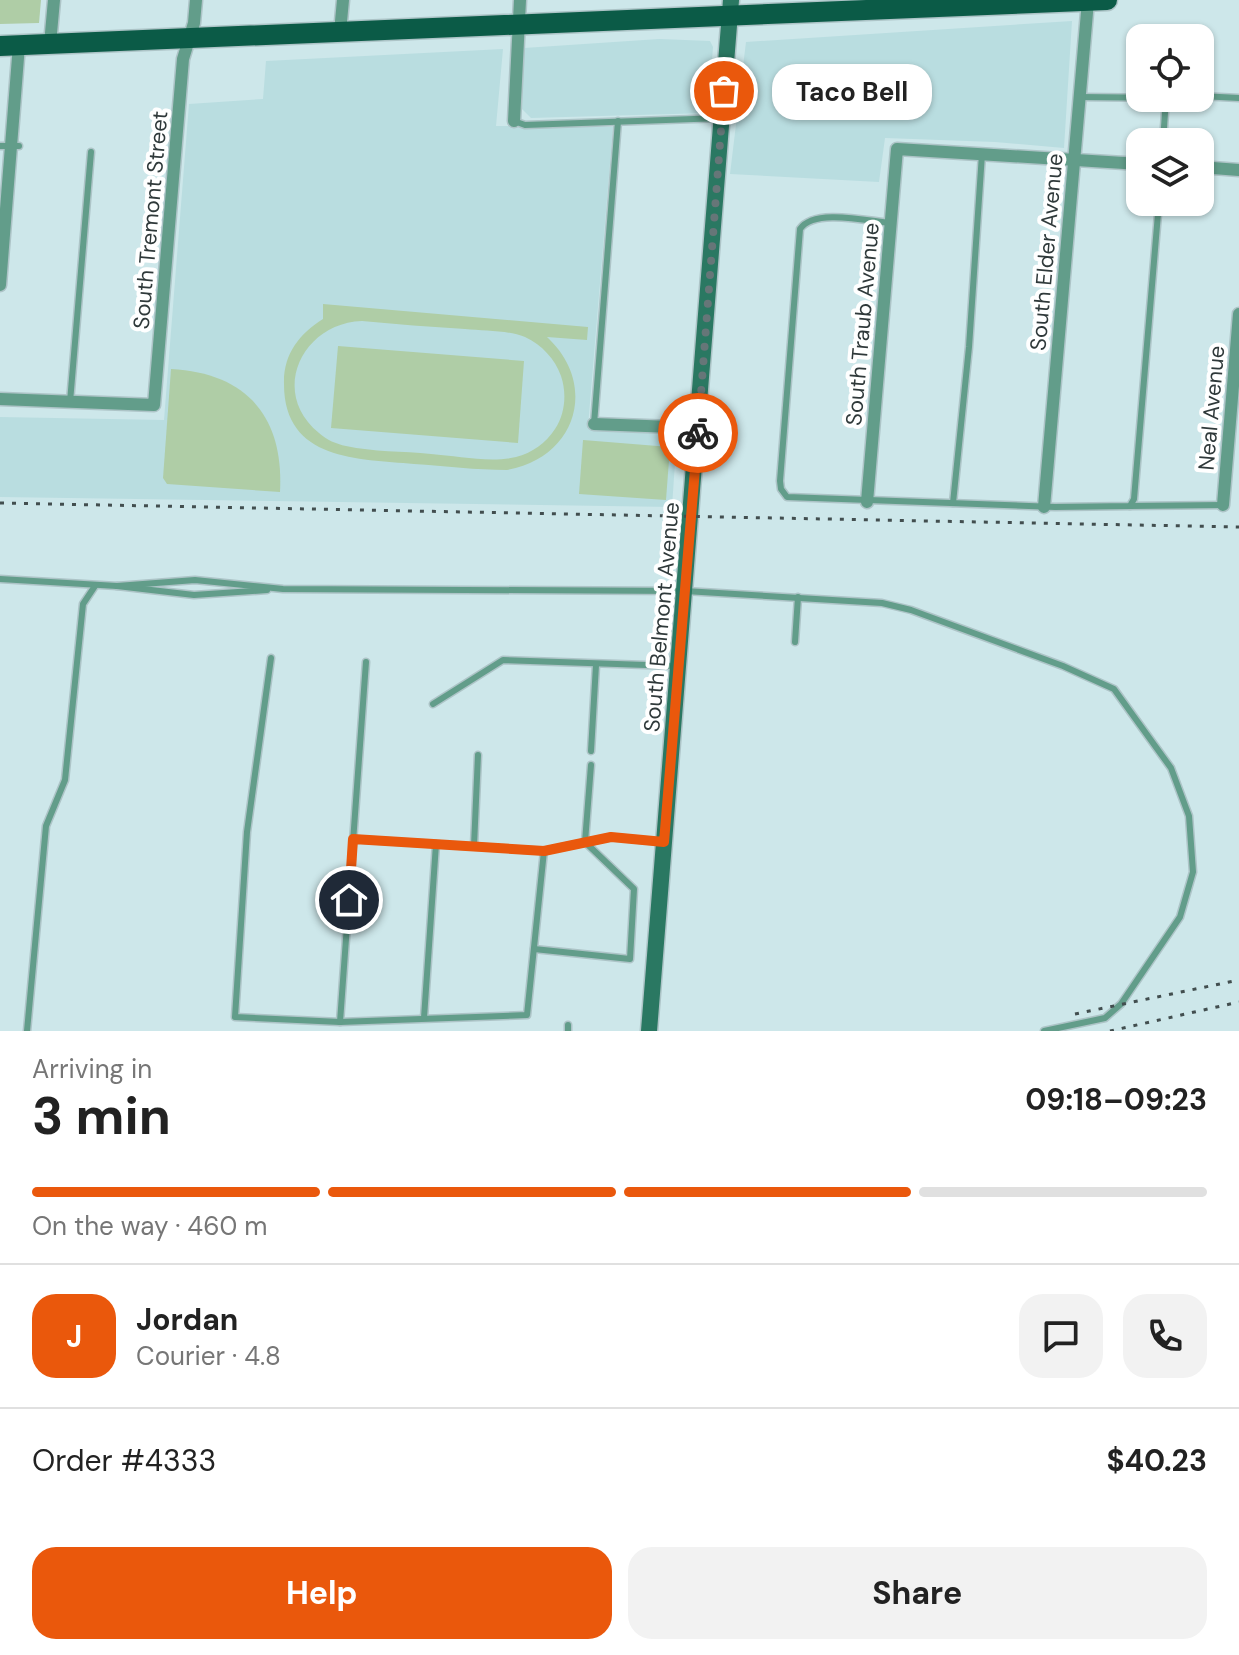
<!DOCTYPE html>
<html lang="en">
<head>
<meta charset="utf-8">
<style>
	body { margin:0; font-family:"DM Sans",sans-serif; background:#f2f2f2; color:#222; height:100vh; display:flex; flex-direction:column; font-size:30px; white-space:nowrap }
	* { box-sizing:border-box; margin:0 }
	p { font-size:26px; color:#767676 }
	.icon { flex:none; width:44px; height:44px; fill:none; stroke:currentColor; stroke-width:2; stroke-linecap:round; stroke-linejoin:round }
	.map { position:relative; height:1031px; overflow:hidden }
	.drawer { display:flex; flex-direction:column; background:#fff; flex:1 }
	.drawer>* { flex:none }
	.tools { position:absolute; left:1126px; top:24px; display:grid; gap:16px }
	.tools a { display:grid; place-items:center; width:88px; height:88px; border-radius:16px; background:#fff; box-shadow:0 2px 6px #0004; font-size:40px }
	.pin { position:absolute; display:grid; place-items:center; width:68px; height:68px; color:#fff; margin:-34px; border:4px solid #fff; border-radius:50%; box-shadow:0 2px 8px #0007 }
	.courier { position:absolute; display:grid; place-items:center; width:80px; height:80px; margin:-40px; border:6px solid #ea580c; border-radius:50%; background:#fff; color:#222; box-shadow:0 2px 10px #0007 }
	.bubble { position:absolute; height:56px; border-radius:24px; background:#fff; box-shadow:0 2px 6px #0004; font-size:26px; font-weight:700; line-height:56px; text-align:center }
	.headline em { font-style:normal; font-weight:700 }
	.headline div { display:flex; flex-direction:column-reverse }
	.headline { display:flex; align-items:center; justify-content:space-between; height:136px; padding:0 32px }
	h1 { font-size:52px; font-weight:700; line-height:60px }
	.bar { display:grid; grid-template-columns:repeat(4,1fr); gap:12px 8px; align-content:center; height:96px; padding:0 32px }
	.bar i { height:10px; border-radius:6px; background:#e0e0e0 }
	.bar .current { background:#ea580c }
	.bar p { grid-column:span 4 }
	.line { display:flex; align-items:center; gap:20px; padding:0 32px; border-top:2px solid #e0e0e0 }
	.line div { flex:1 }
	.round { display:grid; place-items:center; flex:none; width:84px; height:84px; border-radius:24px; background:#f2f2f2 }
	.cta { display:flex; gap:16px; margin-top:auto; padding:16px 32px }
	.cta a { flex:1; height:92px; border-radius:24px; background:#ea580c; color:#fff; font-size:32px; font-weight:700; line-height:92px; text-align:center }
	.cta a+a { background:#f2f2f2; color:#222 }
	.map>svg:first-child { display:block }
</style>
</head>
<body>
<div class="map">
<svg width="1239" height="1031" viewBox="0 0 1239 1031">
	<rect width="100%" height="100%" fill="#cde7ea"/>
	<g fill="#b9dde0">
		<polygon points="1072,21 1064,148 995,142 885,138 879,182 730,174 746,42"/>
		<polygon points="659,39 710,41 713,47 708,113 531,118 522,109 524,48"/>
		<polygon points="503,49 496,126 613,127 588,427 677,433 672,507 0,497 0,417 164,420 189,104 263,99 266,61"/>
	</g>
	<g fill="#afcda6" fill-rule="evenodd">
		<polygon points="0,0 41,0 39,23 0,24"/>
		<path d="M323,304L588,327L587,340L547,337C599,385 576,458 507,470C476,470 445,466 414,464C359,459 284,461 284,384C283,355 299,334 323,319ZM362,321C396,324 430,327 465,329C484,331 507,330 525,337C542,345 555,359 561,376C567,394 565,414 555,429C546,443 532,453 516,457C490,463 458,456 431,454C403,451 373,452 346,446C336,444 327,440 319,433C269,393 302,323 362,321Z"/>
		<polygon points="338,346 524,361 518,443 331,428"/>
		<path d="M171,369C247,373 284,417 280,492L167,484L163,478Z"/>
		<polygon points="583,440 670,447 666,500 579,494"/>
	</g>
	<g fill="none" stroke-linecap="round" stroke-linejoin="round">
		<defs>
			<g id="lane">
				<polyline points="1200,96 1239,98"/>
				<polyline points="1079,97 1173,98"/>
				<polyline points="514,121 525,125 722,118"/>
				<polyline points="1163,142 1166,98"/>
				<polyline points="0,146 19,146"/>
				<path d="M890,223C868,221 814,208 800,229L780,481L781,489L787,497L1055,507L1130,506L1134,499L1159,202"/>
				<polyline points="70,402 91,152"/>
				<polyline points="594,424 618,121"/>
				<polyline points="953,503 969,347 982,154"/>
				<polyline points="1130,506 1223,505"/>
				<polyline points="0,579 117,586 194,595 267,590"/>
				<polyline points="117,586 195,580 283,589 685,591 882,603 911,610 1063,666 1114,689 1171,768 1189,816 1193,872 1180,917 1121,1004 1105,1018 1044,1031"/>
				<polyline points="795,642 798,597"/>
				<polyline points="271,658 247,832 235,1017 340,1022 527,1015 544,851"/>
				<polyline points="433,704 503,660 675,666"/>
				<polyline points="591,751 596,665"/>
				<polyline points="353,839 544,851 611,837 663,842"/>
				<polyline points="474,846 478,755"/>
				<polyline points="534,949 630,959 634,889 585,842 591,765"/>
				<polyline points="424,1018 436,844"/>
				<polyline points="340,1022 366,662"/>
				<polyline points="27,1031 46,826 65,780 83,604 95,586"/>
				<polyline points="568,1031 568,1025"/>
			</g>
			<g id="street">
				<polyline points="340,32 343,0"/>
				<polyline points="50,44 54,0"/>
				<polyline points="514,121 520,0"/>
				<polyline points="1200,167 1239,170"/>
				<polyline points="0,285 19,45"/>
				<polyline points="0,399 154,405 183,59 194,23 196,0"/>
				<polyline points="594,424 698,428"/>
				<polyline points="867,502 897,149 1140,164"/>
				<polyline points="1223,505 1239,314"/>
				<polyline points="1044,507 1088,1"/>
			</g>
			<polyline id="secondary" points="649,1031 731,0"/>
			<polyline id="primary" points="0,46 1107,0"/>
		</defs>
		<use href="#lane" stroke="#adc4c7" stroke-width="9"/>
		<use href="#street" stroke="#adc4c7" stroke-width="15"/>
		<use href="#secondary" stroke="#adc4c7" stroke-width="19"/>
		<use href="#primary" stroke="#adc4c7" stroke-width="23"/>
		<use href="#lane" stroke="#629d8a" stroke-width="6"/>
		<use href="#street" stroke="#629d8a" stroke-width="12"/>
		<use href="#secondary" stroke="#2a7862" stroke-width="16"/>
		<use href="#primary" stroke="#0b5b47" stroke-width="20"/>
		<g stroke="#424e4f" stroke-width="3" stroke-dasharray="4 8" stroke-linecap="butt">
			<polyline points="0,503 1239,527"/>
			<polyline points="1075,1014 1239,980"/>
			<polyline points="1110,1031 1239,1002"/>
		</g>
	</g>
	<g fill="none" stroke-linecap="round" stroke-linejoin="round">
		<polyline stroke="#667678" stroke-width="8" stroke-dasharray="0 14.4" points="698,433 724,91"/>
		<polyline stroke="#ea580c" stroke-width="10" points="349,900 353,839 544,851 611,837 664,842 698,433"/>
	</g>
	<g text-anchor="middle" stroke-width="8" stroke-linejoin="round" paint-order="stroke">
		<g font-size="22" fill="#2f393a" stroke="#fff">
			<text transform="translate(150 220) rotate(-85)" y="8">South Tremont Street</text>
			<text transform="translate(1046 252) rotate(-85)" y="8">South Elder Avenue</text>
			<text transform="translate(862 324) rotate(-85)" y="8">South Traub Avenue</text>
			<text transform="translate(1211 408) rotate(-85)" y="8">Neal Avenue</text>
			<text transform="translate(661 617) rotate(-85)" y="8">South Belmont Avenue</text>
		</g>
	</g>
</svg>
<div class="tools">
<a><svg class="icon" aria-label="locate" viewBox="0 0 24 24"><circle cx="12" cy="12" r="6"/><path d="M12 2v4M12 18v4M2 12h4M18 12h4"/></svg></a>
<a><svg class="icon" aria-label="layers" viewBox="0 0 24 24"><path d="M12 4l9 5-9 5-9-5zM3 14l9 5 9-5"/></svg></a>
</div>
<div class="pin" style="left:724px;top:91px;background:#ea580c"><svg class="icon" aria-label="bag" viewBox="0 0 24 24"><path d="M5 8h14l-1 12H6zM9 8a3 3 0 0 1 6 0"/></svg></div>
<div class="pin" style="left:349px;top:900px;background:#1f2937"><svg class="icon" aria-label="home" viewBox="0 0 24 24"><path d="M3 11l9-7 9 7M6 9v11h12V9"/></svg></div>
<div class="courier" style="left:698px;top:433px"><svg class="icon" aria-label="bike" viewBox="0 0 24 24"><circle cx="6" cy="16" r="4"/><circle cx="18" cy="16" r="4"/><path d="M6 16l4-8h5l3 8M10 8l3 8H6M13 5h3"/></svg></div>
<div class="bubble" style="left:772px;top:64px;width:160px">Taco Bell</div>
</div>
<section class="drawer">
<div class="headline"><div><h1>3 min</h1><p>Arriving in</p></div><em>09:18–09:23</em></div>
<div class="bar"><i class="current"></i><i class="current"></i><i class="current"></i><i></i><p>On the way · 460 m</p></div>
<div class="line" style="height:144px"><b class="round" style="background:#ea580c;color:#fff">J</b><div><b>Jordan</b><p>Courier · 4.8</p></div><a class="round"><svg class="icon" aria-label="chat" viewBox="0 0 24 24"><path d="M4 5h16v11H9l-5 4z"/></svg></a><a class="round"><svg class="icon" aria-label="phone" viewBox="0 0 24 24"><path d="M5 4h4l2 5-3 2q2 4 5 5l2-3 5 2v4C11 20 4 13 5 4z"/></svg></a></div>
<div class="line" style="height:104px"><div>Order #4333</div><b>$40.23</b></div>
<div class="cta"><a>Help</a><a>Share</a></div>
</section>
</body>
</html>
